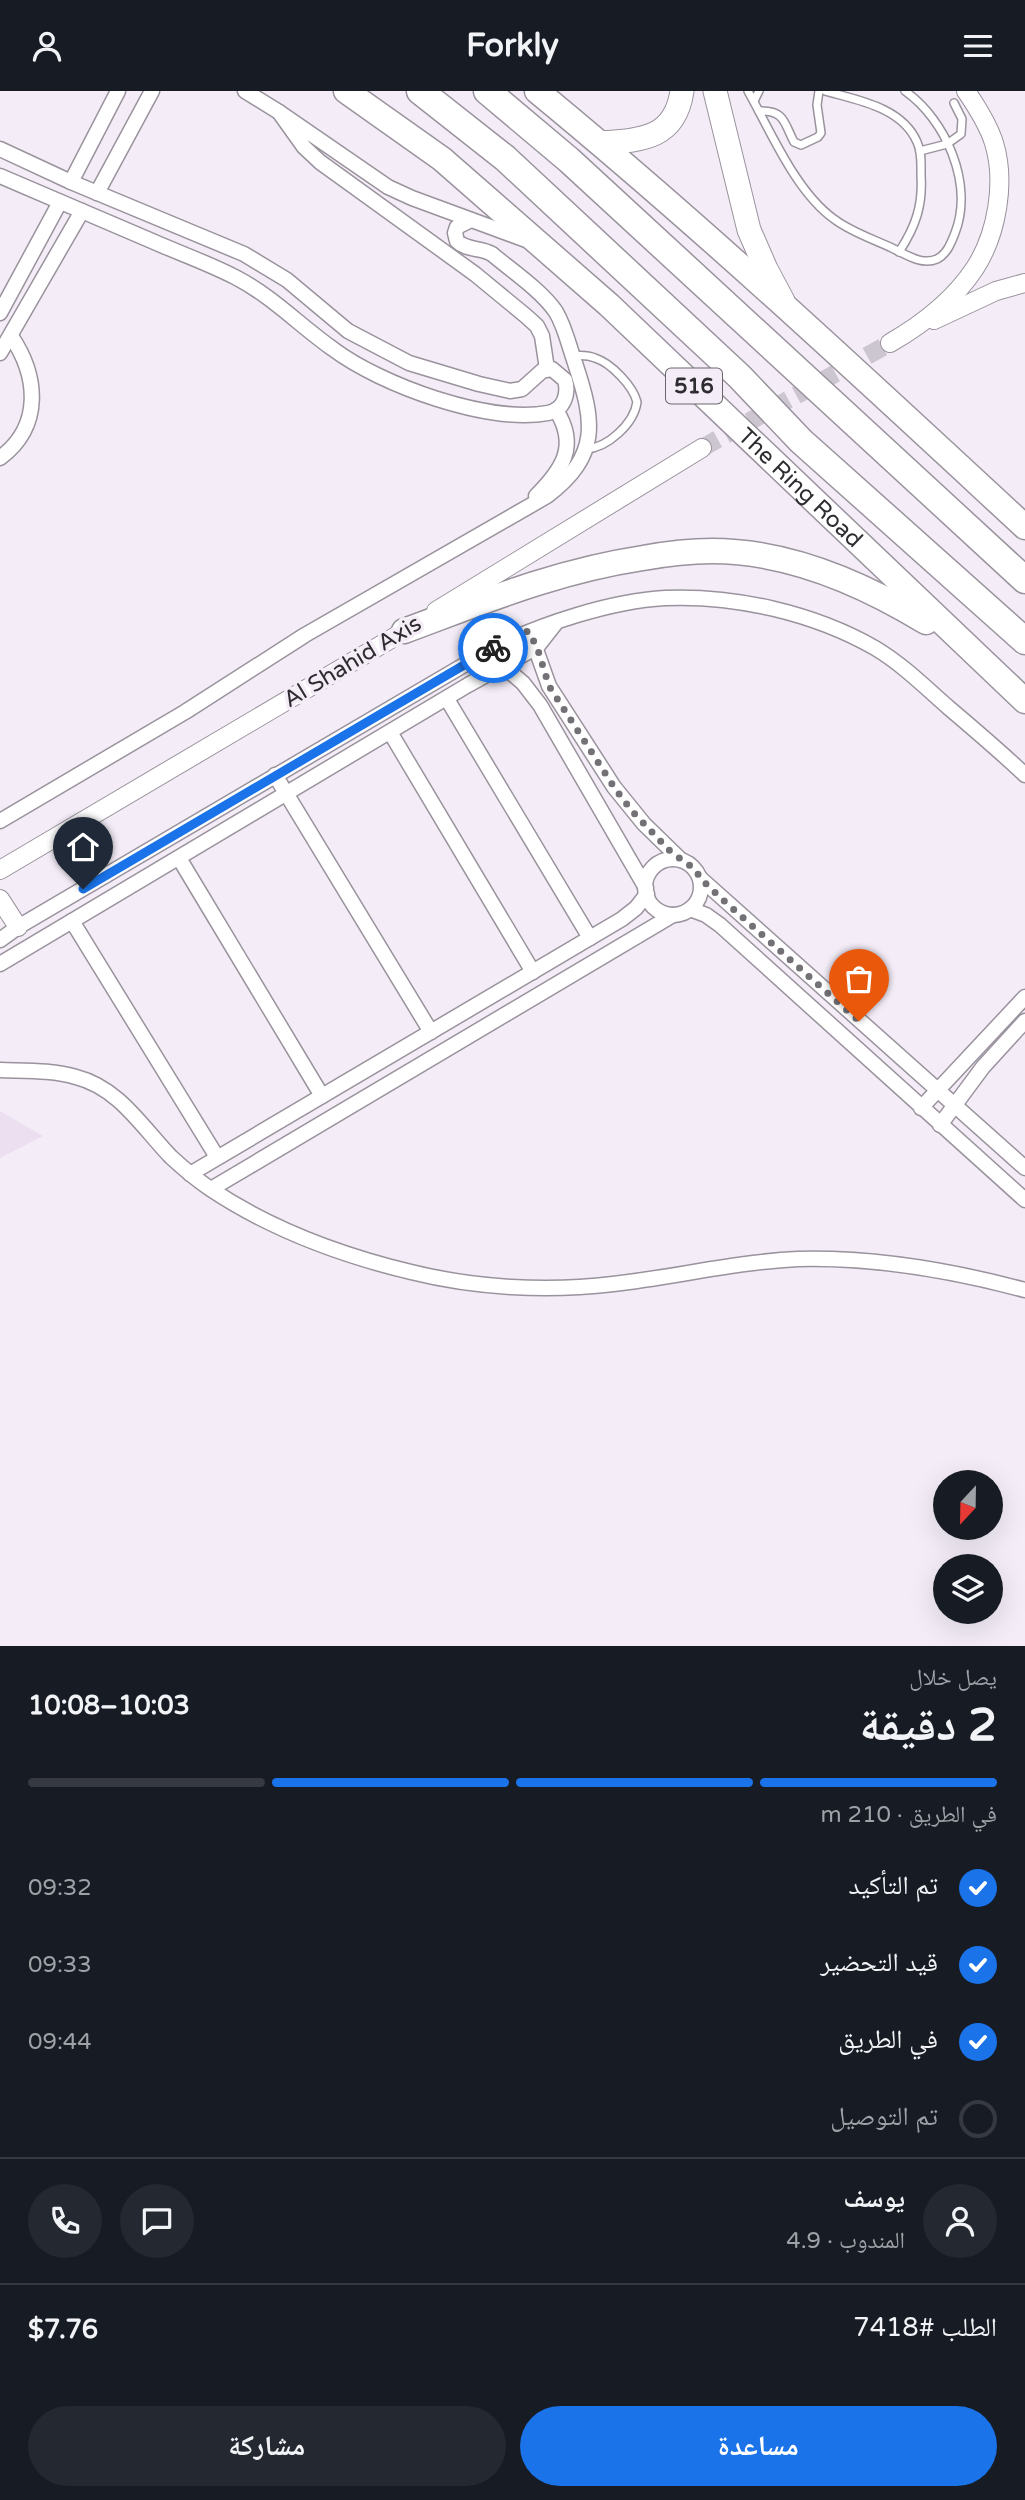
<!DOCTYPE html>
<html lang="ar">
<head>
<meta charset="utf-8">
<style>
	body { margin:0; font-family:"Varela Round","Noto Naskh Arabic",sans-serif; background:#242831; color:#f1f3f6; direction:rtl; height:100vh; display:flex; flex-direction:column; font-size:26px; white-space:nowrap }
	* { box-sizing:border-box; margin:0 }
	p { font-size:23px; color:#9ea1a6 }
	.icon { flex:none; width:38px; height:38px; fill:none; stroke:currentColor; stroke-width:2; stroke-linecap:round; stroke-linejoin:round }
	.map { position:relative; height:1555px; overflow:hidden; direction:ltr }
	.drawer { display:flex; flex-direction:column; background:#171b24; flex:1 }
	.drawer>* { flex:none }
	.needle { width:46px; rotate:202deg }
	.fabs { position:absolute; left:933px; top:1379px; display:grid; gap:14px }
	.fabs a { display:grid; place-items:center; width:70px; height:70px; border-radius:50%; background:#171b24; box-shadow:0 7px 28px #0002; font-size:35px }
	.pin { position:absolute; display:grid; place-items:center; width:60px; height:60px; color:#fff; margin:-72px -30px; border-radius:50% 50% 50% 0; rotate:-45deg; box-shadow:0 0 7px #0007 }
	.pin .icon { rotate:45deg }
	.courier { position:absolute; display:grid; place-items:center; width:70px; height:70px; margin:-35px; border:5px solid #1a73e8; border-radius:50%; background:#fff; color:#222; box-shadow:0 2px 9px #0007 }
	.overview em { font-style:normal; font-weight:700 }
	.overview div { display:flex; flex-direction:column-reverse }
	.overview { display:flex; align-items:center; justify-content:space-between; height:119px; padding:0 28px }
	h1 { font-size:46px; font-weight:700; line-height:52px }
	.bar { display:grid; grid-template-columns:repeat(4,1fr); gap:10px 7px; align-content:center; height:84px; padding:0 28px }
	.bar i { height:9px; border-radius:5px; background:#363941 }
	.bar .current { background:#1a73e8 }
	.bar p { grid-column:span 4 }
	.line { display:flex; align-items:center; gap:18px; padding:0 28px; border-top:2px solid #363941 }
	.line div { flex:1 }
	.round { display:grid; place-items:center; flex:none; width:74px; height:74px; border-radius:37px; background:#242831 }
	ol { padding:0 28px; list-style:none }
	li { display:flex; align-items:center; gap:21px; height:77px }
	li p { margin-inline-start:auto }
	li .icon { padding:7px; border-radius:50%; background:#1a73e8; color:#fff; stroke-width:4 }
	li:last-child { color:#9ea1a6 }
	li i { width:38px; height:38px; border:4px solid #363941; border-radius:50% }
	.button { display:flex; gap:14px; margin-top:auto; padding:14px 28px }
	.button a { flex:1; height:80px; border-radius:42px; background:#1a73e8; color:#fff; font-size:28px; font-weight:700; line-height:80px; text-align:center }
	.button a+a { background:#242831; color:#f1f3f6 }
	header { display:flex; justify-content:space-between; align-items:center; height:91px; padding:0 28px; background:#171b24; font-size:32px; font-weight:700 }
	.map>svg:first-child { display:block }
</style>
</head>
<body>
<header><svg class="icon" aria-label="menu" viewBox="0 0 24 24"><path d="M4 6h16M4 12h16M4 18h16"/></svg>Forkly<svg class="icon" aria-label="person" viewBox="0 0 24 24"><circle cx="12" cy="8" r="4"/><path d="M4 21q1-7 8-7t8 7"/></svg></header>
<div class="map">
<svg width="1025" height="1555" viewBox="0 0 1025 1555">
	<rect width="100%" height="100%" fill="#f4edf8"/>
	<polygon fill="#ebdff0" points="0,1020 43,1045 0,1067"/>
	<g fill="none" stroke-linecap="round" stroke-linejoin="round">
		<polyline stroke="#ccc6d0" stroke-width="18" stroke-dasharray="18 9" stroke-linecap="butt" points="702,357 890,252"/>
		<defs>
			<g id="service">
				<path d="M748,0C771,41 796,101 834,128C851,141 873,148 892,157C905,163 922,175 937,168C947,163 951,152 955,142C974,93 946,29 905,0"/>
				<path d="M825,0C857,9 902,16 917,51C922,61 921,73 921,84C923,114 916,135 899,161"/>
				<polyline points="754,10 759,0"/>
				<path d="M759,20C785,19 784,32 794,51L801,54L818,46L821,42L817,14L819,0"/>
				<polyline points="920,60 947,53 961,43 962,28 954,12"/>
				<path d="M572,265C580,264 588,264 595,267C611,272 633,295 637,311C634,333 607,357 586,358"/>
			</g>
			<g id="minor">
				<polyline points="245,0 279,21 388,96 412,107 526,149"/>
				<polyline points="279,21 304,56 320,71 475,183 526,225 537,235 542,245 547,278"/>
				<path d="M0,58L71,91L244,163L287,189L348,240L409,272L479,293L510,300L522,298L542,280L552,278L565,289C569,303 564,319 548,322C488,333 381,294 333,258C299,234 272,205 235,186C208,172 179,162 152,150C101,128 51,107 0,85"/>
				<polyline points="71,91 118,0"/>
				<polyline points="97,102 152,0"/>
				<polyline points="0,222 60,111"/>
				<polyline points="0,262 82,120"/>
				<path d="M0,367C43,335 38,285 11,245"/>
				<path d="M536,405C562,379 579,355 556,319"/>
				<polyline points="533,550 549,595 614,696 644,733 681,769"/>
				<polyline points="499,568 502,574 523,592 540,614 646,797"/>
				<polyline points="447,608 590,847"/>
				<polyline points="390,641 533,881"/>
				<polyline points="275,684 431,941"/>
				<path d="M0,730L185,621L305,544L547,405C601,364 594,330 575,272C569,255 565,236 556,221C542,200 512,180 492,163C481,156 467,160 457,150L455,142L457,136L471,129"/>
				<polyline points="179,767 322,1005"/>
				<circle cx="673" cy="796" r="28"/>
				<polyline points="700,787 1025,1077"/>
				<polyline points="690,818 706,824 720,834 1025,1109"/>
				<polyline points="72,830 217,1066"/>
				<path d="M0,849L18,836L493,557C541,533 611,510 665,507C735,504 814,522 875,557C902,573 925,596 949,617C975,639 1001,661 1025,684"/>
				<polyline points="0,873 468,594 537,556 555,533"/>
				<path d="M0,979C25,980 53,979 76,986C119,997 142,1036 171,1066C183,1077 196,1088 209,1097C270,1138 340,1164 411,1181C475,1197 547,1201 613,1193C675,1186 735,1171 798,1168C875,1166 950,1179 1025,1199"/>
				<polyline points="921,1017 1025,906"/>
				<polyline points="940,1034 983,976 1025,930"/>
				<polyline points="190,1083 622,828 636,817 647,803"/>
				<polyline points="211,1098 673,824"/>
			</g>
			<g id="tertiary">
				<polyline points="934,229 996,200 1025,192"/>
				<path d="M890,252C923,233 954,209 975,177C997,143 1006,91 994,52C988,33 977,16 966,0"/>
				<polyline points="436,520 702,357"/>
				<polyline points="0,779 413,535"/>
				<polyline points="0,808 18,836"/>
			</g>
			<g id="primary">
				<polyline points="715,0 749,139 766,178 783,210"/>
				<path d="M600,52C642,49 675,48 682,0"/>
			</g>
			<g id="trunk">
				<path id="s1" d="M346,0L442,68L609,214L1025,610"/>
				<path d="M537,0C706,139 865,288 1025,436"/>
				<path d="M404,540C485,510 557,480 643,467C665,463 689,460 712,460C789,460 862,492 926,531"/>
			</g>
			<g id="motorway">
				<polyline points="420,0 505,67 739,285 801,350 1025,550"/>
				<polyline points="487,0 569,69 1025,489"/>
			</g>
		</defs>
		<use href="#service" stroke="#9a939d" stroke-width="10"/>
		<use href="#minor" stroke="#9a939d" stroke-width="17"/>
		<use href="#tertiary" stroke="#9a939d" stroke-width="20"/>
		<use href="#primary" stroke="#9a939d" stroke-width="25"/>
		<use href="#trunk" stroke="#9a939d" stroke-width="27"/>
		<use href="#motorway" stroke="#9a939d" stroke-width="29"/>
		<use href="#service" stroke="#fff" stroke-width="7"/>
		<use href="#minor" stroke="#fff" stroke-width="14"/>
		<use href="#tertiary" stroke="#fff" stroke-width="18"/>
		<use href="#primary" stroke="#fff" stroke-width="23"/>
		<use href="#trunk" stroke="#fff" stroke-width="24"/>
		<use href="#motorway" stroke="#fff" stroke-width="26"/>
	</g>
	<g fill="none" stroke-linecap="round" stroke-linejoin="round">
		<polyline stroke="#737076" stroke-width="7" stroke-dasharray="0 12.6" points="493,557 528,540 537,556 549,595 614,696 631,719 671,761 696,779 700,787 722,808 859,930"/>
		<polyline stroke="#1a73e8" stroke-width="9" points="83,798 493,557"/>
	</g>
	<g text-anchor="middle" stroke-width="7" stroke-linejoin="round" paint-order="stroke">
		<rect fill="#f4edf8" stroke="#69666c" stroke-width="2" x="666" y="277.5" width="56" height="35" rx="5"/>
		<g font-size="21" font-weight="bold" fill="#2e2c30">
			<text x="694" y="302">516</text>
		</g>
		<g font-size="23" fill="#2e2c30" stroke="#f4edf8">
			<text dy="8" stroke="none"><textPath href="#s1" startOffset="604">The Ring Road</textPath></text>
			<text transform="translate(352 570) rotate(-31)" y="8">Al Shahid Axis</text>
		</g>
	</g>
</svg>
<div class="fabs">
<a><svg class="needle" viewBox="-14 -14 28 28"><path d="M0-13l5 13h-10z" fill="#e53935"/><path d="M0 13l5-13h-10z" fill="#9ea1a6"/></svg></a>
<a><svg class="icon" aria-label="layers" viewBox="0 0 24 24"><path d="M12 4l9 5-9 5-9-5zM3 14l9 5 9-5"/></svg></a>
</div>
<div class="pin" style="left:859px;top:930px;background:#ea580c"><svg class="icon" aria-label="bag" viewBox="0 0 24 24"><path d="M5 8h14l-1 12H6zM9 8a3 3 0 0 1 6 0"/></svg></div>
<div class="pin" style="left:83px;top:798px;background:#1f2937"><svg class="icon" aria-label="home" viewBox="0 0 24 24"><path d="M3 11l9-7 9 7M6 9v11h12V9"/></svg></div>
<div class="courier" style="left:493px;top:557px"><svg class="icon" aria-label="bike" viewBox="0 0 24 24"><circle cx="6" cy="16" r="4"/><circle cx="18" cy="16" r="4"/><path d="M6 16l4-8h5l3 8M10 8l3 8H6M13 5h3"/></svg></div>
</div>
<section class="drawer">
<div class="overview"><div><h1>2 دقيقة</h1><p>يصل خلال</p></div><em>10:03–10:08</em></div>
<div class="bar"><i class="current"></i><i class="current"></i><i class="current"></i><i></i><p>في الطريق · 210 m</p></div>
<ol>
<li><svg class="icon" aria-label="check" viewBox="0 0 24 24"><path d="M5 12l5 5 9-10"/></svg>تم التأكيد<p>09:32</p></li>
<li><svg class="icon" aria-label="check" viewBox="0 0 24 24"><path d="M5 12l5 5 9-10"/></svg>قيد التحضير<p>09:33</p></li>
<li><svg class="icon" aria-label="check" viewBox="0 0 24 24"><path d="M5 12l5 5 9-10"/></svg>في الطريق<p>09:44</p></li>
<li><i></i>تم التوصيل</li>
</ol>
<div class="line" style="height:126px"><a class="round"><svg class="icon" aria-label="person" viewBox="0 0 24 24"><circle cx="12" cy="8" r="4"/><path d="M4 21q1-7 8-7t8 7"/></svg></a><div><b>يوسف</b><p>المندوب · 4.9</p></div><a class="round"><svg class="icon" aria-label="chat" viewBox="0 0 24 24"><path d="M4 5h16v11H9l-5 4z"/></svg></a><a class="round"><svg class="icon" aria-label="phone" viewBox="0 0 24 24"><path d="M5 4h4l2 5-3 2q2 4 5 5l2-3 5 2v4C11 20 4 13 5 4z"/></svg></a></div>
<div class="line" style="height:91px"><div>الطلب #7418</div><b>$7.76</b></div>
<div class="button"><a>مساعدة</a><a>مشاركة</a></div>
</section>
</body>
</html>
